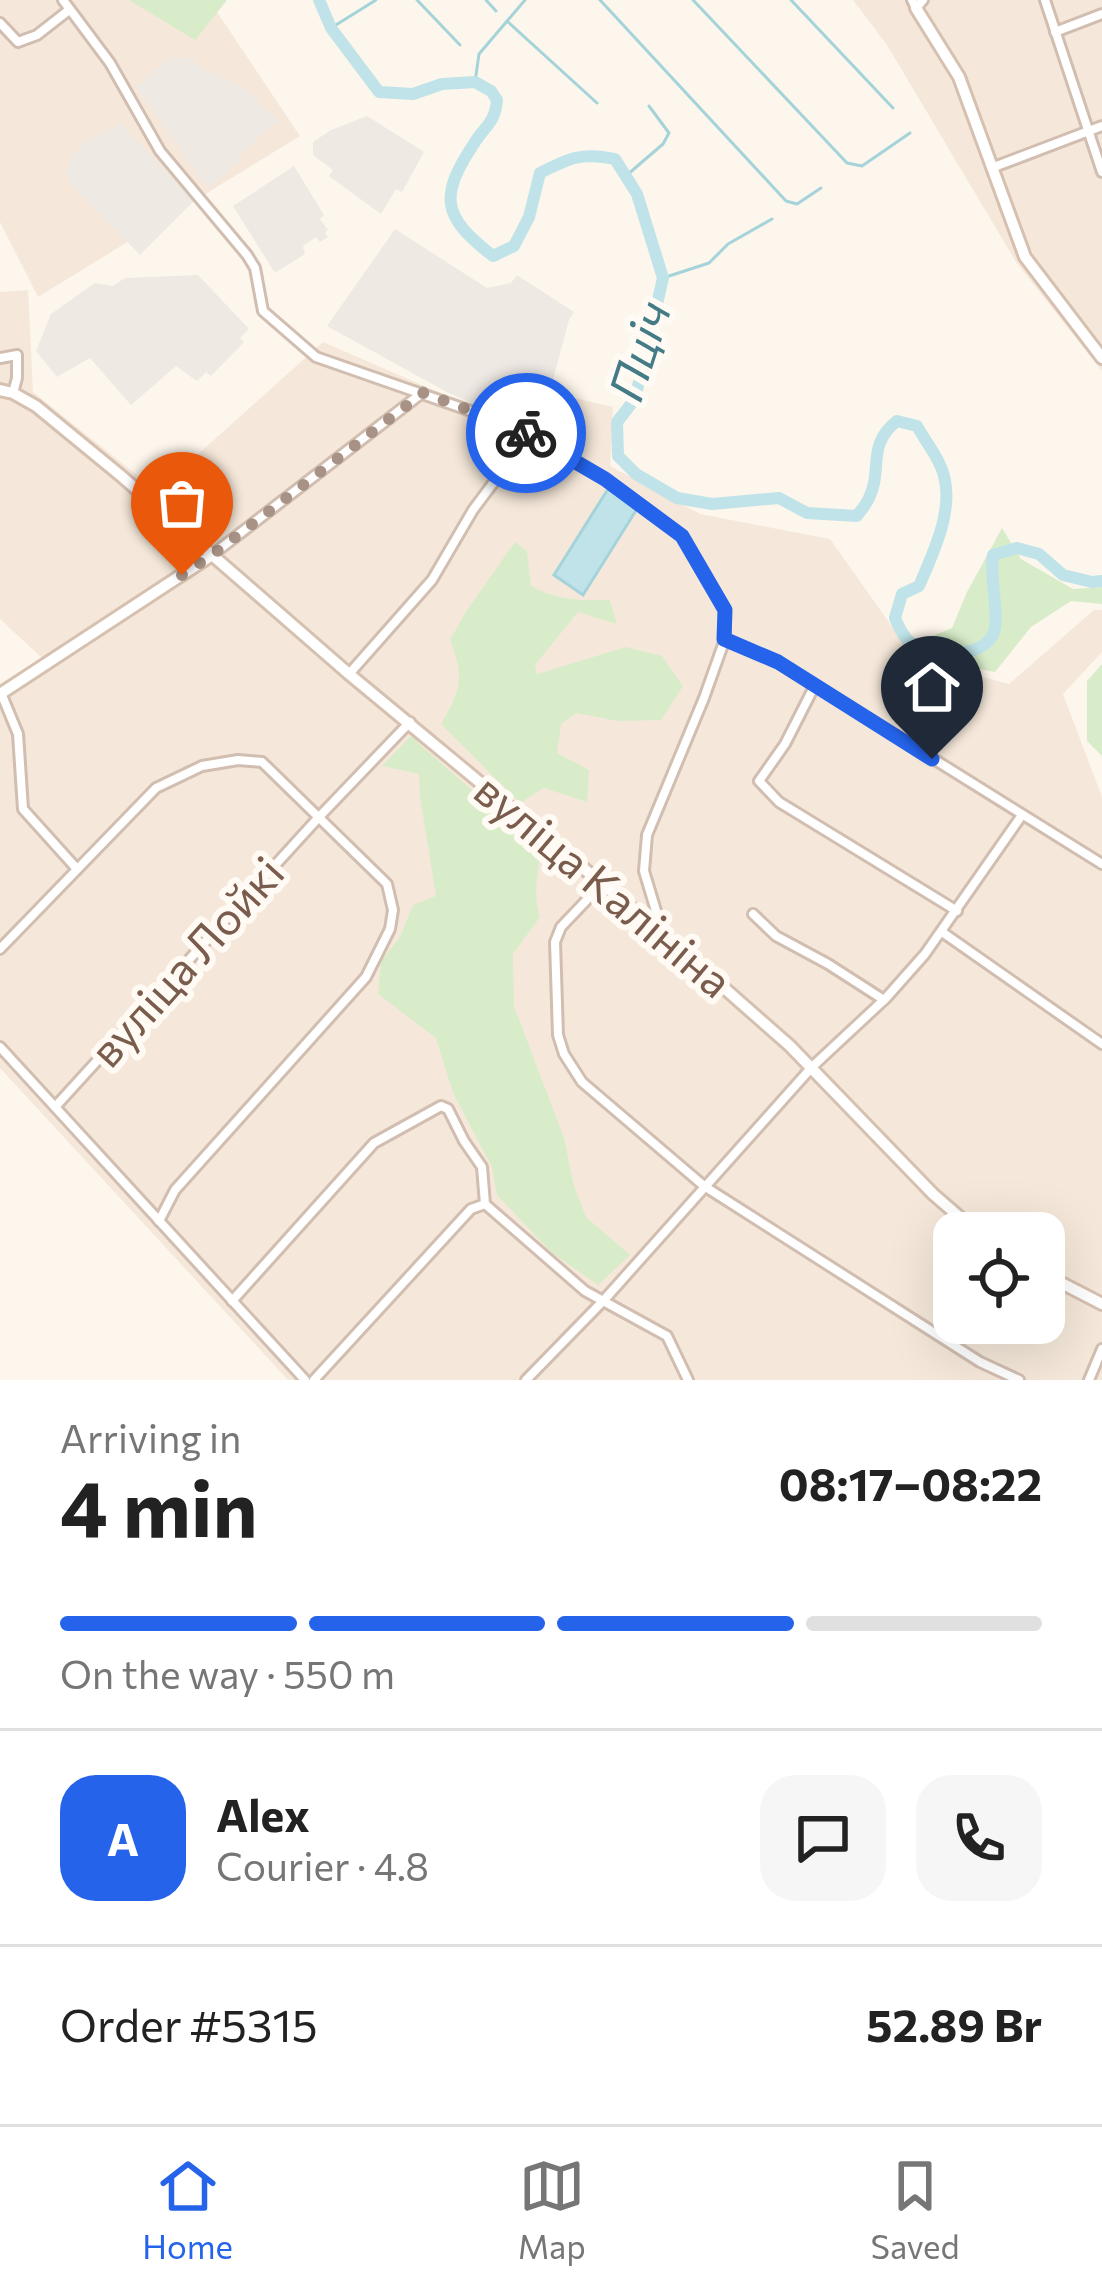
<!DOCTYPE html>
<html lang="en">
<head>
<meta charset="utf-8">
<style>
	body { margin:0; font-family:Commissioner,sans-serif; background:#f6f6f6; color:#222; height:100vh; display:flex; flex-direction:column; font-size:45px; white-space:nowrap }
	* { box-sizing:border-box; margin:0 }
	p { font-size:39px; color:#767676 }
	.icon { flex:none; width:66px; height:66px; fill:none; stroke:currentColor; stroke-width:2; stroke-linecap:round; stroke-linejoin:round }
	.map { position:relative; height:1380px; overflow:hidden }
	.sheet { display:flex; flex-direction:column; background:#fff; flex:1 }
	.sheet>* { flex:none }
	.controls { position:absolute; left:933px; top:1212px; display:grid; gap:24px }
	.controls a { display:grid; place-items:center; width:132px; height:132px; border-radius:24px; background:#fff; box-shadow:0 12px 48px #0002; font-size:60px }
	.pin { position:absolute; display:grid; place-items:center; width:102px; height:102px; color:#fff; margin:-123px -51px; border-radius:50% 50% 50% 0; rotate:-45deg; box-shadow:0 0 12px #0007 }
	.pin .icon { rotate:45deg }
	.courier { position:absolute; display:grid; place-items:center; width:120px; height:120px; margin:-60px; border:9px solid #2563eb; border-radius:50%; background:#fff; color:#222; box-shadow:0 3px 15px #0007 }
	.overview em { font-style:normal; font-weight:700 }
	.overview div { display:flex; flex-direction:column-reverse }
	.overview { display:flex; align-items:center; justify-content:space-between; height:204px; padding:0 60px }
	h1 { font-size:78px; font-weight:700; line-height:90px }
	.bar { display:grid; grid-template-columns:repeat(4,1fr); gap:18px 12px; align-content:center; height:144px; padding:0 60px }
	.bar i { height:15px; border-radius:9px; background:#e0e0e0 }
	.bar .selected { background:#2563eb }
	.bar p { grid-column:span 4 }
	.line { display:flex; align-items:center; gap:30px; padding:0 60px; border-top:3px solid #e0e0e0 }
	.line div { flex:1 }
	.round { display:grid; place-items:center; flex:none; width:126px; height:126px; border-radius:36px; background:#f6f6f6 }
	.menu { display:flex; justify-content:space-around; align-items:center; height:168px; border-top:3px solid #e0e0e0; background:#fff; font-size:33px; color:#767676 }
	.menu a { display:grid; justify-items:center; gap:6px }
	.menu .selected { color:#2563eb }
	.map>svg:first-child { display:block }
</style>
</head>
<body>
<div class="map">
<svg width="1102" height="1380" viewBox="0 0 1102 1380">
	<rect width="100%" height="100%" fill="#fdf6ec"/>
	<g fill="#f5e8da" fill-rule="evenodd">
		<polygon points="0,0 209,0 300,136 38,297 0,222"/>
		<polygon points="853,0 1102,0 1102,371 1016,262 887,45"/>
		<path d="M28,290L33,392L157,491L323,342L535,434L561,395L613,407L610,466L700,514L830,539L915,659L1009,684L1094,610H1102V652L1063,694L1102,797V1380H288L0,1068V684L42,658L0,619V292ZM954,1233H1044V1323H954Z"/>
	</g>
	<g fill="#efe9e4">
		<polygon points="170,58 190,58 206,71 244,87 278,121 238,155 241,160 208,188 136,87"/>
		<polygon points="367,116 424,152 402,192 396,189 381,214 329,176 333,170 313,155 313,142 331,130"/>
		<polygon points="121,124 194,201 140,255 70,183 66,172 71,156 89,140"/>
		<polygon points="294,166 324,215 320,219 328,230 325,233 328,237 320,242 316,237 303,246 305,254 275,273 233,206"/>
		<polygon points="395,229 487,288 511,283 517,275 574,312 569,320 542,420 535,434 445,391 327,326"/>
		<polygon points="198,275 249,329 240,338 244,342 211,376 206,372 197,381 176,366 131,405 90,358 57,377 36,351 51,314 95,283 113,286 125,278"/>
	</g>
	<g fill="#d8ecc9">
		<polygon points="129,0 227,0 195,40"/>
		<polygon points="1002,528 1021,559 1073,589 1102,587 1102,604 1071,601 1031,627 995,672 963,666 930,637 952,628 967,592"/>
		<path d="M515,542L527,551L531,586C557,600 580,601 610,600L617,624L578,612L535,665L537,674L626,647L662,656L683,686L661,720L617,721L577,713L561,724L557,753L589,770L587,802L544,788L520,803L441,724C461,690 465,677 450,640L467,610Z"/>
		<polygon points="1102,664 1102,756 1087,741 1087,681"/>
		<path d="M412,735L418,743L542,851C537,871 533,898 540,917L513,954L514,1006L564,1138L574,1186L586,1217L630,1255L598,1285L551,1252L497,1195L492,1167L453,1093L436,1038L378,994L381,961L400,937L413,905L436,896L420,796L419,774L382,766Z"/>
	</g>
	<polygon fill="#bfe3e8" stroke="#a5d3da" stroke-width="3" points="608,489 637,509 583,595 554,575"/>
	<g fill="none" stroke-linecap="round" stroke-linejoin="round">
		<g stroke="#a5d3da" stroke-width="3">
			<polyline points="417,0 460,45"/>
			<polyline points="486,0 496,11"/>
			<polyline points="600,0 786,201 797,204 821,188"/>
			<polyline points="693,0 847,163 862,166 910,133"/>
			<polyline points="791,0 893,108"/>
			<polyline points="507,21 597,103"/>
			<polyline points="331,28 376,0"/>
			<polyline points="475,82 479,54 525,0"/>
			<polyline points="627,175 663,144 669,133 649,106"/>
			<polyline points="663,278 709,263 728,244 772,219"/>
		</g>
		<path stroke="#bfe3e8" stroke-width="12" d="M319,0L331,28L379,92L413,94L442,84L475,82L491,91L497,100C495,122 487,124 475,142C439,196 441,216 493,256L514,246L529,217L540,173C569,158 582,152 615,159L637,194L663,278L635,399L617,422L618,456L636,474L677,498L712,504L779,498L807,513L857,516C861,510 866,505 869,498C883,470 866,445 897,421L917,426C924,439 935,453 941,467C957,505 934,551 919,586L902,594L895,618C899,627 903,637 910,642C929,659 985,659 994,632C1000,616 989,577 993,555L1017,548L1039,554L1063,575L1092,582L1102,581"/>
		<defs>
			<g id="street">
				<polyline points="63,0 110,63 160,151 247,255 255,268 263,311 316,357 508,424 605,479 682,536 725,610 725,639 704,698 647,835 644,871 663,934"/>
				<polyline points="912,0 916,8 923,0"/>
				<polyline points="1045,0 1102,172"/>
				<polyline points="0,23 18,42 37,35 69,10"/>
				<polyline points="1055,32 1102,14"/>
				<polyline points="994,167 1102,126"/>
				<polyline points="0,358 17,355 17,378 13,393"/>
				<polyline points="212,555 422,393"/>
				<polyline points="725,639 778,662 1102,864"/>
				<polyline points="349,674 432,580 473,510 529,435"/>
				<polyline points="814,687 785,744 759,781 779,802 957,911"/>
				<polyline points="1,693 18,734 23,809 77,869"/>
				<polyline points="601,885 561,927 555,942 558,1035 564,1054 582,1082 704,1186 980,1362 1019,1380"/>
				<polyline points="753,914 776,936 828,964 884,1000"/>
				<polyline points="942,932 1102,1044"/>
				<polyline points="0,949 156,788 202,766 238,760 262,762 387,884 393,910 390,929 366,977 175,1190 159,1221"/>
				<polyline points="0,1047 305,1380"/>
				<polyline points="55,1107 319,817 410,722"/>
				<polyline points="485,1204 585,1291 667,1336 688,1380"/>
				<polyline points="232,1301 374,1143 441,1106 448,1109 464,1141 482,1167 485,1204"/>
				<polyline points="314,1380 471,1209 485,1204"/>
				<polyline points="526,1380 604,1300 812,1067 886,998 925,954 1022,815"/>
				<polyline points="1089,1380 1102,1349"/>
			</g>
			<g id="secondary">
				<polyline points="916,8 959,77 1025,257 1102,358"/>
				<polyline points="0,390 13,393 36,406 120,475 349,674 664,935 790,1046 933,1194 978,1233"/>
				<polyline points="0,694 212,555"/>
				<polyline points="1044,1274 1102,1304"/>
			</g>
		</defs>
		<use href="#street" stroke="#d1beb0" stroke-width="14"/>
		<use href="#secondary" stroke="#d6c0b0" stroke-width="16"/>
		<use href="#street" stroke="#fff" stroke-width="8"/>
		<use href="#secondary" stroke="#fff" stroke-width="10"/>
	</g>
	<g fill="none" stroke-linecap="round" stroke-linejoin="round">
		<polyline stroke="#a89285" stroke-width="12" stroke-dasharray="0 21.6" points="182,575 212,555 423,393 508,424 526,433"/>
		<polyline stroke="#2563eb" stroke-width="15" points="526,433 605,479 682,536 725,610 724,639 778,662 932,759"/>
	</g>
	<g text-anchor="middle" stroke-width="12" stroke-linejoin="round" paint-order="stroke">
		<g font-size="45" fill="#7a5c4d" stroke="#fffaf3">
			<text transform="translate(603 886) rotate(40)" y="16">вуліца Калініна</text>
			<text transform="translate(187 962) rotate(-48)" y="16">вуліца Лойкі</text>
		</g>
		<g font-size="48" font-style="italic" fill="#437c86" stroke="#fffaf3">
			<text transform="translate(640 351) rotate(-72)" y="17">Пціч</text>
		</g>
	</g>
</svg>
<div class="controls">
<a><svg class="icon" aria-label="locate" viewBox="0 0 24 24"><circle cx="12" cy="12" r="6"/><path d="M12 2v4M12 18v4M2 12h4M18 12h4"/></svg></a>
</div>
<div class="pin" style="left:182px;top:575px;background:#ea580c"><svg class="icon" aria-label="bag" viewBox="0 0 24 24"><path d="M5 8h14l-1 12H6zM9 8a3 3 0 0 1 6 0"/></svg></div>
<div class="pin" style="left:932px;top:759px;background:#1f2937"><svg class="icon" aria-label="home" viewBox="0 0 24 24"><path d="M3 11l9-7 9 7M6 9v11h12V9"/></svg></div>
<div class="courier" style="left:526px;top:433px"><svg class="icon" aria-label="bike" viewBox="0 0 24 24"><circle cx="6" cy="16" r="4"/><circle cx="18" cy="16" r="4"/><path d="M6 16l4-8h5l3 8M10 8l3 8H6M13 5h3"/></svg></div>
</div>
<section class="sheet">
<div class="overview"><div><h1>4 min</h1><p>Arriving in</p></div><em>08:17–08:22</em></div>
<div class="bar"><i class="selected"></i><i class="selected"></i><i class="selected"></i><i></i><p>On the way · 550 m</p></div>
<div class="line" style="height:216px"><b class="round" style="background:#2563eb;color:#fff">A</b><div><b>Alex</b><p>Courier · 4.8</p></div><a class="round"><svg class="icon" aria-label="chat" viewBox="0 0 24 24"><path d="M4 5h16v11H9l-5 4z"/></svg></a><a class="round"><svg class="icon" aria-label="phone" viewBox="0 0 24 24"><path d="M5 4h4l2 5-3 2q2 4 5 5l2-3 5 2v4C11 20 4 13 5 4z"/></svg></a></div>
<div class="line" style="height:156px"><div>Order #5315</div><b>52.89 Br</b></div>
</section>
<nav class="menu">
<a class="selected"><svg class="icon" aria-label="home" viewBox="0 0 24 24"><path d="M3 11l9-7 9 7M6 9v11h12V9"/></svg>Home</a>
<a><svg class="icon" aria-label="map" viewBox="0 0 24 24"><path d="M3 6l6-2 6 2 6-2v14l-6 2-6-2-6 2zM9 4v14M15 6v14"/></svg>Map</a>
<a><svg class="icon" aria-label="saved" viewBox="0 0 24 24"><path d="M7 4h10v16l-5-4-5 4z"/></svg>Saved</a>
</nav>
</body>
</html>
